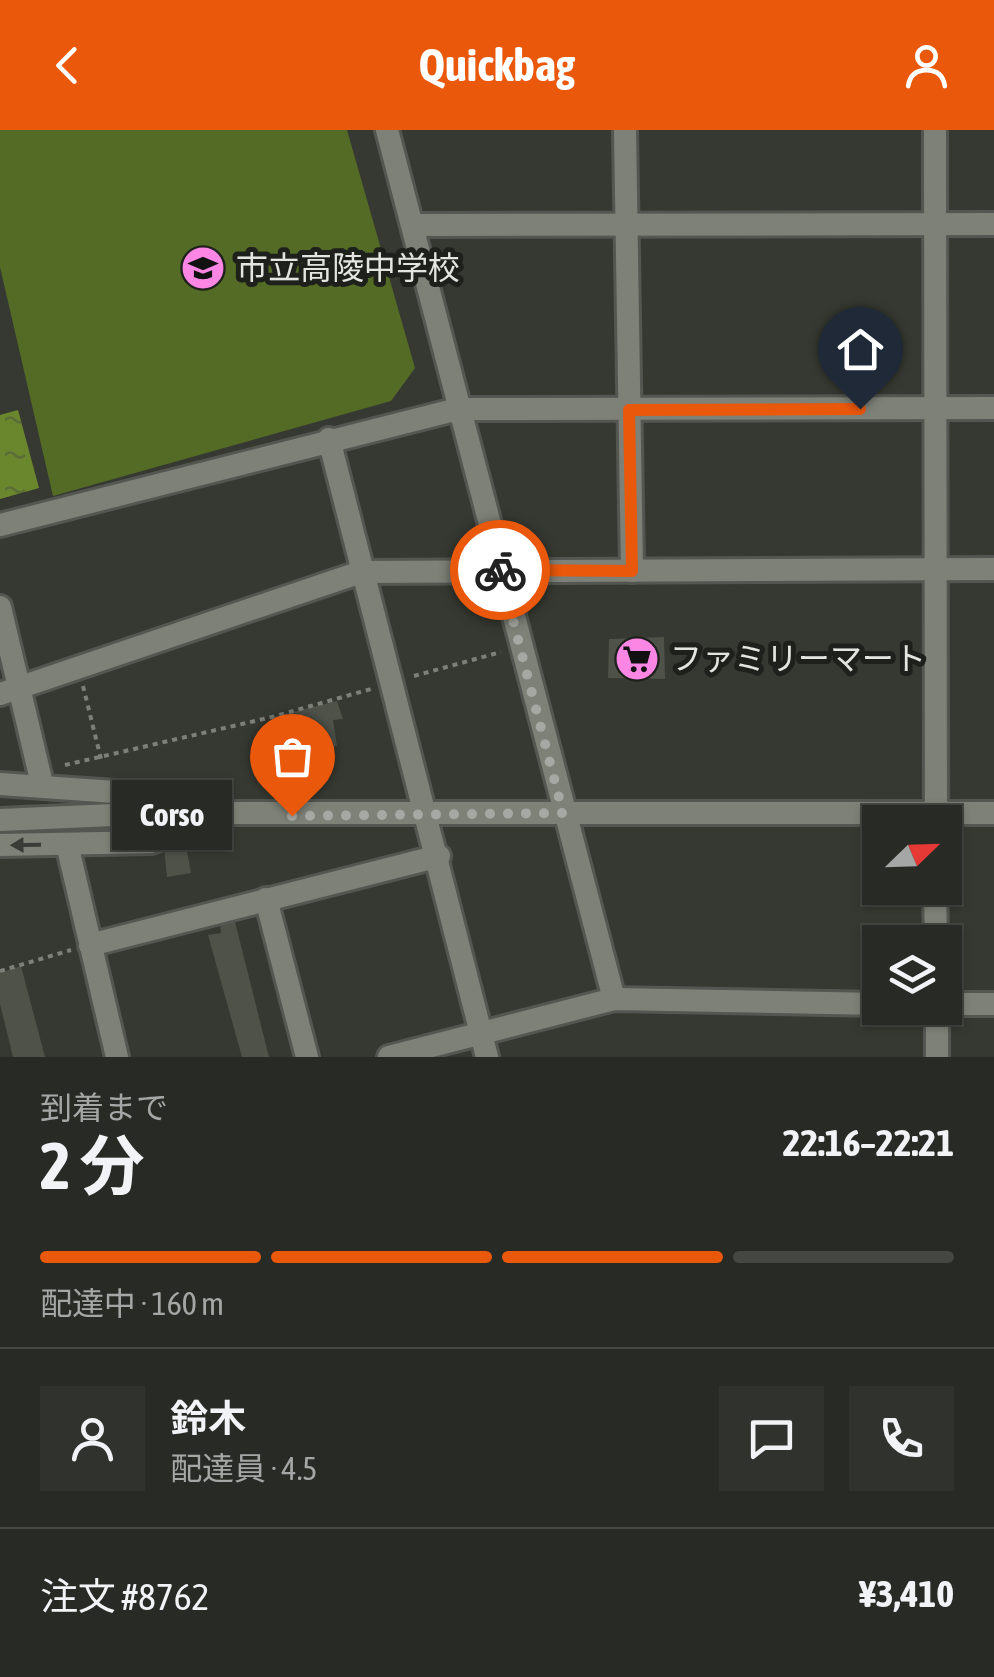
<!DOCTYPE html>
<html lang="ja">
<head>
<meta charset="utf-8">
<style>
	body { margin:0; font-family:"Asap Condensed","Noto Sans JP",sans-serif; background:#30332d; color:#f1f3f6; height:100vh; display:flex; flex-direction:column; font-size:38px; white-space:nowrap }
	* { box-sizing:border-box; margin:0 }
	p { font-size:32px; color:#a5a7a7 }
	.icon { flex:none; width:55px; height:55px; fill:none; stroke:currentColor; stroke-width:2; stroke-linecap:round; stroke-linejoin:round }
	.map { position:relative; height:927px; overflow:hidden }
	.side { display:flex; flex-direction:column; background:#282b25; flex:1 }
	.side>* { flex:none }
	.needle { width:65px; rotate:67deg }
	.fabs { position:absolute; left:862px; top:675px; display:grid; gap:20px }
	.fabs a { display:grid; place-items:center; width:100px; height:100px; border-radius:0px; background:#282b25; box-shadow:0 2px 8px #0004,0 0 0 2px #444742; font-size:50px }
	.pin { position:absolute; display:grid; place-items:center; width:85px; height:85px; color:#fff; margin:-102px -42px; border-radius:50% 50% 50% 0; rotate:-45deg; box-shadow:0 0 10px #0007 }
	.pin .icon { rotate:45deg }
	.courier { position:absolute; display:grid; place-items:center; width:100px; height:100px; margin:-50px; border:8px solid #ea580c; border-radius:50%; background:#fff; color:#222; box-shadow:0 2px 12px #0007 }
	.bubble { position:absolute; height:70px; border-radius:0px; background:#282b25; box-shadow:0 2px 8px #0004,0 0 0 2px #444742; font-size:32px; font-weight:700; line-height:70px; text-align:center }
	.summary em { font-style:normal; font-weight:700 }
	.summary div { display:flex; flex-direction:column-reverse }
	.summary { display:flex; align-items:center; justify-content:space-between; height:170px; padding:0 40px }
	h1 { font-size:65px; font-weight:700; line-height:75px }
	.bar { display:grid; grid-template-columns:repeat(4,1fr); gap:15px 10px; align-content:center; height:120px; padding:0 40px }
	.bar i { height:12px; border-radius:8px; background:#444742 }
	.bar .selected { background:#ea580c }
	.bar p { grid-column:span 4 }
	.line { display:flex; align-items:center; gap:25px; padding:0 40px; border-top:2px solid #444742 }
	.line div { flex:1 }
	.round { display:grid; place-items:center; flex:none; width:105px; height:105px; border-radius:0px; background:#30332d }
	header { display:flex; justify-content:space-between; align-items:center; height:130px; padding:0 40px; background:#ea580c; color:#fff; font-size:45px; font-weight:700 }
	.map>svg:first-child { display:block }
</style>
</head>
<body>
<header><svg class="icon" aria-label="back" viewBox="0 0 24 24"><path d="M15 5l-7 7 7 7"/></svg>Quickbag<svg class="icon" aria-label="person" viewBox="0 0 24 24"><circle cx="12" cy="8" r="4"/><path d="M4 21q1-7 8-7t8 7"/></svg></header>
<div class="map">
<svg width="994" height="927" viewBox="0 0 994 927">
	<defs>
		<pattern id="water-ripples" width="26" height="14" patternUnits="userSpaceOnUse" patternTransform="scale(2.5)"><rect width="26" height="14" fill="#6b872d"/><path d="M2 4q2-2 4 0t4 0M15 11q2-2 4 0t4 0" fill="none" stroke="#5b6d36"/></pattern>
	</defs>
	<rect width="100%" height="100%" fill="#363931"/>
	<polygon fill="#546b25" points="0,0 347,0 415,238 391,271 53,366 0,137"/>
	<polygon fill="url(#water-ripples)" points="18,280 39,358 0,369 0,285"/>
	<g fill="#4e5249">
		<polygon points="664,507 665,549 608,548 609,509"/>
		<polygon points="337,571 343,589 333,590 337,616 282,628 272,587"/>
		<polygon points="185,710 191,743 167,747 164,717"/>
		<polygon points="234,788 269,927 242,927 208,805 221,803 220,791"/>
		<polygon points="21,836 45,927 13,927 0,874 0,843"/>
	</g>
	<g fill="none" stroke-linecap="round" stroke-linejoin="round">
		<defs>
			<g id="minor">
				<polyline points="387,0 614,869"/>
				<polyline points="625,0 632,441"/>
				<polyline points="935,0 936,692"/>
				<polyline points="413,95 994,94"/>
				<polyline points="329,309 487,927"/>
				<polyline points="0,395 458,279 994,278"/>
				<polyline points="0,477 42,654"/>
				<polyline points="0,564 361,442 994,439"/>
				<polyline points="0,654 172,666 207,679"/>
				<polyline points="0,690 157,683 994,683"/>
				<polyline points="67,714 117,927"/>
				<polyline points="0,715 151,712 211,690"/>
				<polyline points="935,758 936,812"/>
				<polyline points="266,769 307,927"/>
				<polyline points="90,815 439,726"/>
				<polyline points="945,874 994,874"/>
				<polyline points="389,927 614,869 880,874"/>
				<polyline points="937,927 937,878"/>
			</g>
		</defs>
		<use href="#minor" stroke="#545751" stroke-width="28"/>
		<g stroke="#7d8079" stroke-width="4" stroke-dasharray="5 5" stroke-linecap="butt">
			<polyline points="414,546 501,522"/>
			<polyline points="83,556 101,629"/>
			<polyline points="65,635 272,587 371,559"/>
			<polyline points="0,841 71,820"/>
		</g>
		<use href="#minor" stroke="#7d8177" stroke-width="22"/>
	</g>
	<defs><path id="oneway-solid" d="M-6-.8H1V-3.2L6.5 0L1 3.2V.8H-6Z" transform="scale(2.5)"/></defs>
	<use fill="#3a3d37" href="#oneway-solid" transform="translate(26 715) rotate(179)"/>
	<g fill="none" stroke-linecap="round" stroke-linejoin="round">
		<polyline stroke="#a6a9a3" stroke-width="10" stroke-dasharray="0 18" points="292,686 563,683 500,440"/>
		<polyline stroke="#ea580c" stroke-width="12" points="500,440 632,441 629,280 860,279"/>
	</g>
	<defs>
		<symbol id="school-disc" viewBox="-11 -11 22 22"><circle r="9.5" fill="#fc86e4" stroke="#1e201c"/><path d="M0-5L7-2L0 1L-7-2ZM-4 1L0 2.5L4 1V4Q0 6-4 4Z" fill="#111"/></symbol>
		<symbol id="supermarket-disc" viewBox="-11 -11 22 22"><circle r="9.5" fill="#fc86e4" stroke="#1e201c"/><path d="M-6-5.5h2.5l.6 2H6L4.5 2H-2.5L-4.4-4H-6ZM-1.5 3.2a1.3 1.3 0 1 0 .1 0ZM3 3.2a1.3 1.3 0 1 0 .1 0Z" fill="#111"/></symbol>
	</defs>
	<g fill-rule="evenodd">
		<use href="#school-disc" x="178" y="113" width="50" height="50"/>
		<use href="#supermarket-disc" x="612" y="504" width="50" height="50"/>
	</g>
	<g text-anchor="middle" stroke-width="10" stroke-linejoin="round" paint-order="stroke">
		<g font-size="32" fill="#e3e5e0" stroke="#1e201c" text-anchor="start">
			<text x="236" y="149">市立高陵中学校</text>
			<text x="670" y="540">ファミリーマート</text>
		</g>
	</g>
</svg>
<div class="fabs">
<a><svg class="needle" viewBox="-14 -14 28 28"><path d="M0-13l5 13h-10z" fill="#e53935"/><path d="M0 13l5-13h-10z" fill="#a5a7a7"/></svg></a>
<a><svg class="icon" aria-label="layers" viewBox="0 0 24 24"><path d="M12 4l9 5-9 5-9-5zM3 14l9 5 9-5"/></svg></a>
</div>
<div class="pin" style="left:292px;top:686px;background:#ea580c"><svg class="icon" aria-label="bag" viewBox="0 0 24 24"><path d="M5 8h14l-1 12H6zM9 8a3 3 0 0 1 6 0"/></svg></div>
<div class="pin" style="left:860px;top:279px;background:#1f2937"><svg class="icon" aria-label="home" viewBox="0 0 24 24"><path d="M3 11l9-7 9 7M6 9v11h12V9"/></svg></div>
<div class="courier" style="left:500px;top:440px"><svg class="icon" aria-label="bike" viewBox="0 0 24 24"><circle cx="6" cy="16" r="4"/><circle cx="18" cy="16" r="4"/><path d="M6 16l4-8h5l3 8M10 8l3 8H6M13 5h3"/></svg></div>
<div class="bubble" style="left:112px;top:650px;width:120px">Corso</div>
</div>
<section class="side">
<div class="summary"><div><h1>2 分</h1><p>到着まで</p></div><em>22:16–22:21</em></div>
<div class="bar"><i class="selected"></i><i class="selected"></i><i class="selected"></i><i></i><p>配達中 · 160 m</p></div>
<div class="line" style="height:180px"><a class="round"><svg class="icon" aria-label="person" viewBox="0 0 24 24"><circle cx="12" cy="8" r="4"/><path d="M4 21q1-7 8-7t8 7"/></svg></a><div><b>鈴木</b><p>配達員 · 4.5</p></div><a class="round"><svg class="icon" aria-label="chat" viewBox="0 0 24 24"><path d="M4 5h16v11H9l-5 4z"/></svg></a><a class="round"><svg class="icon" aria-label="phone" viewBox="0 0 24 24"><path d="M5 4h4l2 5-3 2q2 4 5 5l2-3 5 2v4C11 20 4 13 5 4z"/></svg></a></div>
<div class="line" style="height:130px"><div>注文 #8762</div><b>¥3,410</b></div>
</section>
</body>
</html>
